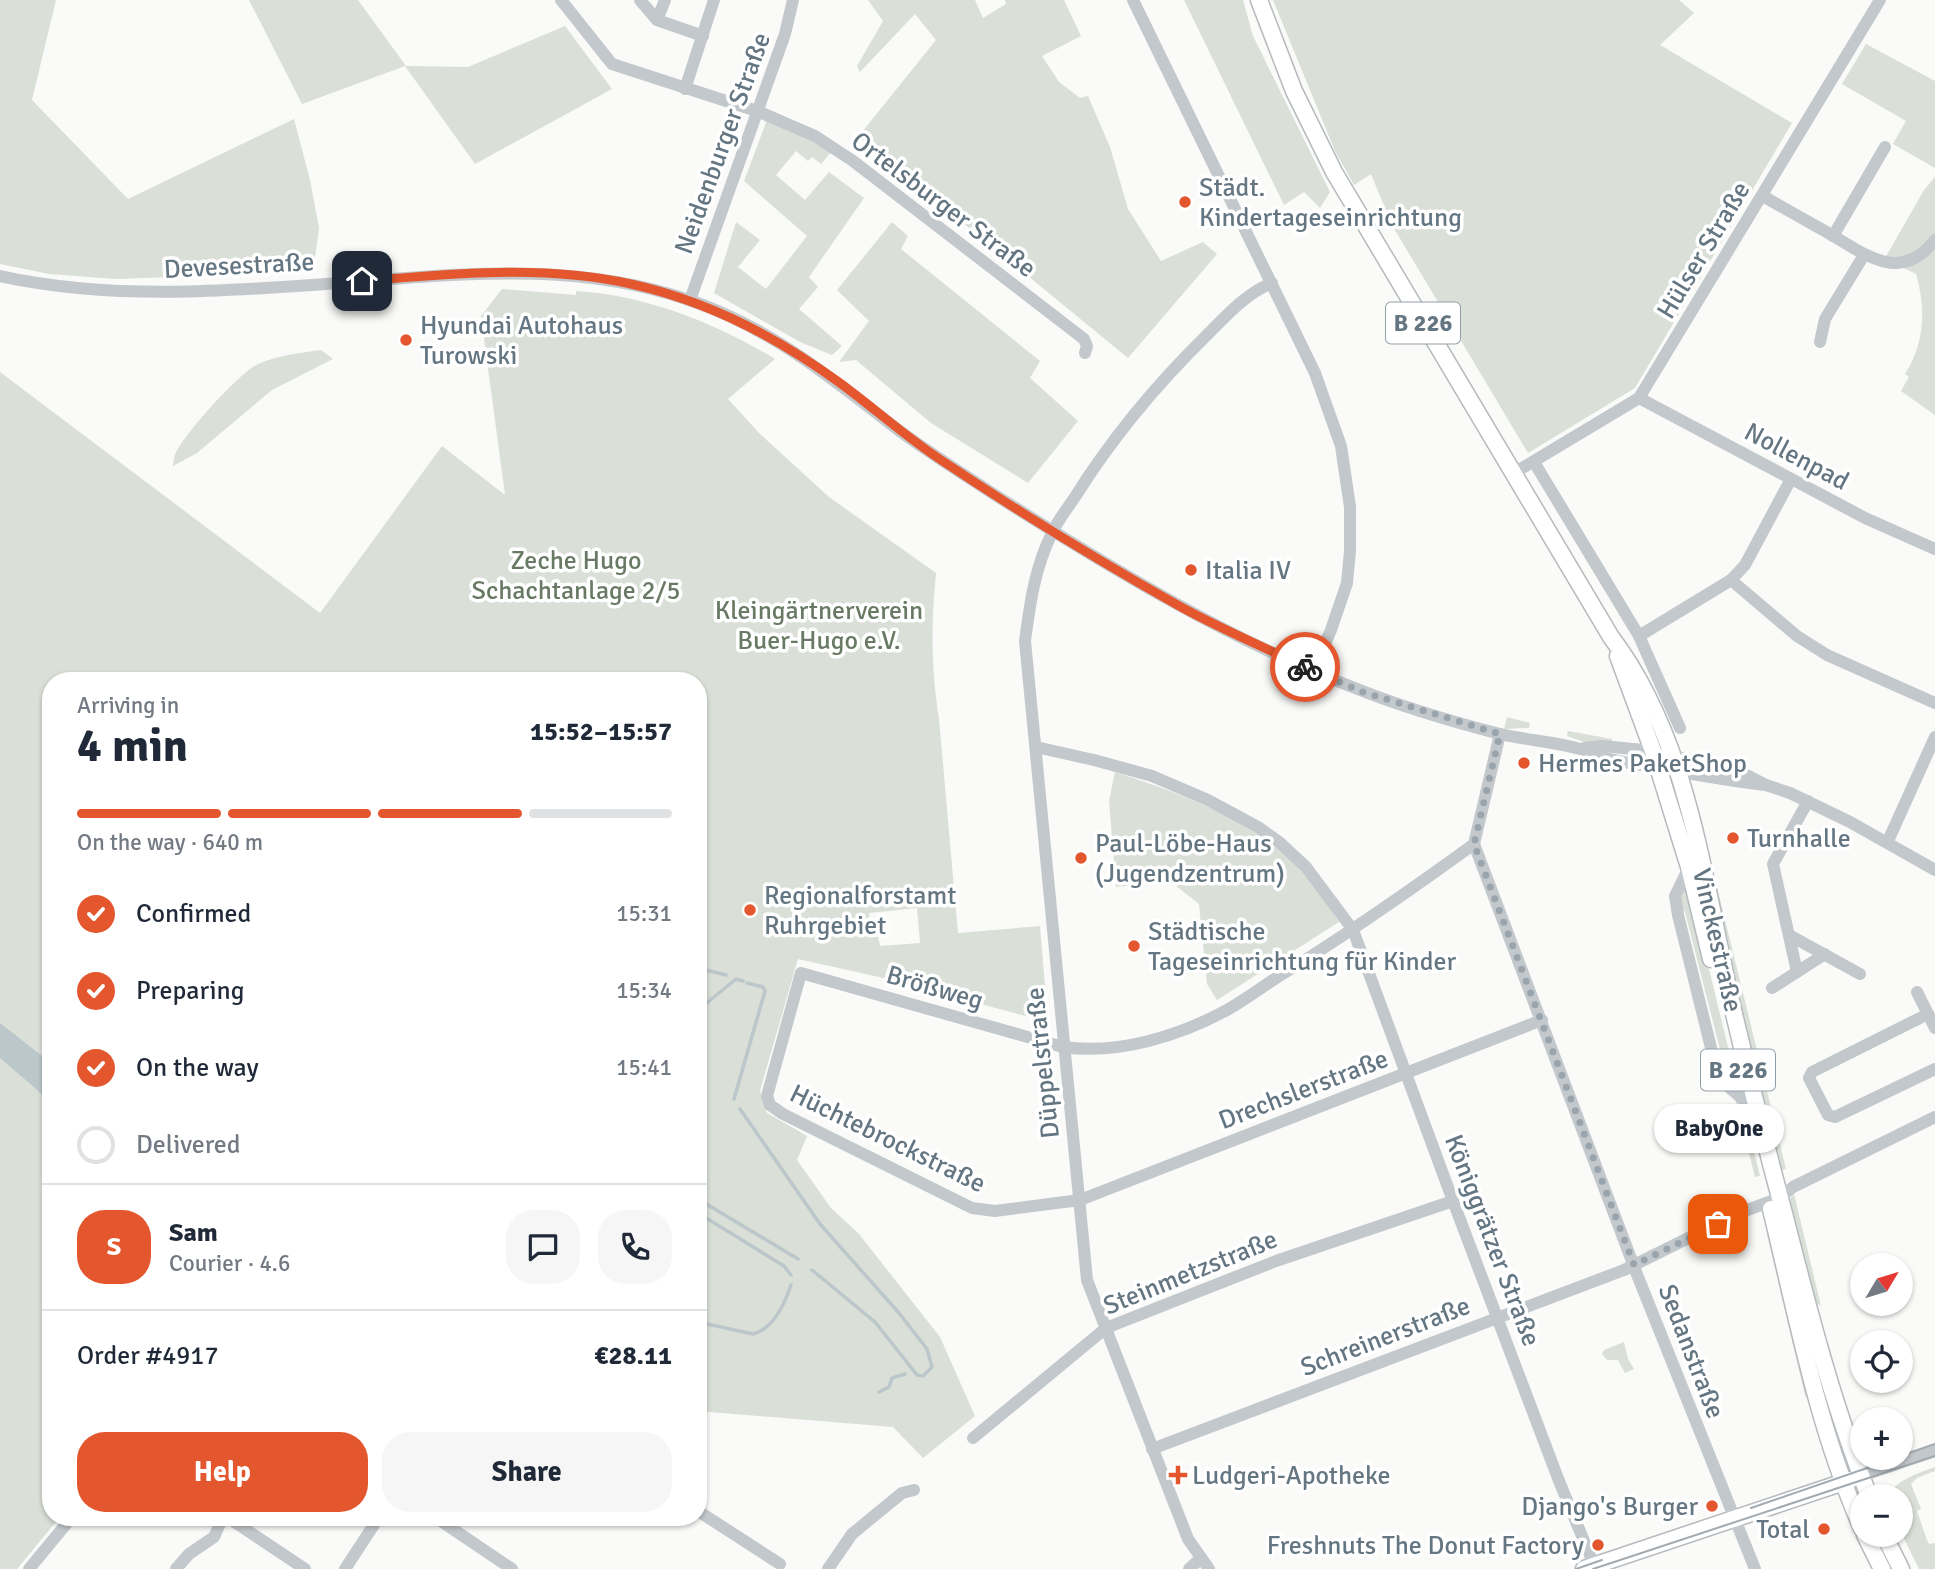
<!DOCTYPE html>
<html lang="en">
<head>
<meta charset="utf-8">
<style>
	body { margin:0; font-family:Signika,sans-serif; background:#f6f6f7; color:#1f2937; height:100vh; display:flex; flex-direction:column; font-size:26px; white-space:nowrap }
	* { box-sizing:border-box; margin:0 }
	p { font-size:23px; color:#747a83 }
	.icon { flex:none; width:38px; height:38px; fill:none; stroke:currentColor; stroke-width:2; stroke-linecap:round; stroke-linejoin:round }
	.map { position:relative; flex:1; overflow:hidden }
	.drawer { position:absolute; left:42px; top:672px; width:665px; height:854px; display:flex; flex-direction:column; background:#fff; border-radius:28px; box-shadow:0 2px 5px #0004 }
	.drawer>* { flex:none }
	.needle { width:46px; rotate:52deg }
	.controls { position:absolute; left:1850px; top:1253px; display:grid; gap:14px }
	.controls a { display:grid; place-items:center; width:63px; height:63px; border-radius:50%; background:#fff; box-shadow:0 2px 5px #0004; font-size:35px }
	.pin { position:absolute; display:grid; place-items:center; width:60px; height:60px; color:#fff; margin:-30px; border-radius:14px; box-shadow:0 4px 10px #0006 }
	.courier { position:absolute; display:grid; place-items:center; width:70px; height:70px; margin:-35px; border:5px solid #e4572e; border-radius:50%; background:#fff; color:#222; box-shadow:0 2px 9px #0007 }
	.bubble { position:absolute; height:49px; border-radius:24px; background:#fff; box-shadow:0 2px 5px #0004; font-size:23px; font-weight:700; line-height:49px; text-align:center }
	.headline em { font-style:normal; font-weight:700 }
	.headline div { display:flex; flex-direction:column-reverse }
	.headline { display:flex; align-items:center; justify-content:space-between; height:119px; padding:0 35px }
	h1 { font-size:46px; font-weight:700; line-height:52px }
	.bar { display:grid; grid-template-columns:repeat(4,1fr); gap:10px 7px; align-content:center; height:84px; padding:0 35px }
	.bar i { height:9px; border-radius:5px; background:#e0e1e3 }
	.bar .selected { background:#e4572e }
	.bar p { grid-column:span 4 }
	.line { display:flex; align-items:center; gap:18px; padding:0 35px; border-top:2px solid #e0e1e3 }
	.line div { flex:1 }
	.round { display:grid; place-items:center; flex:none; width:74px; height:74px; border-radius:28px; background:#f6f6f7 }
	ol { padding:0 35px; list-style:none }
	li { display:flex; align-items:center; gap:21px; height:77px }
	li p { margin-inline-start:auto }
	li .icon { padding:7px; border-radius:50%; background:#e4572e; color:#fff; stroke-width:4 }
	li:last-child { color:#747a83 }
	li i { width:38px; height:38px; border:4px solid #e0e1e3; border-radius:50% }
	.button { display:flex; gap:14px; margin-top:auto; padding:14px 35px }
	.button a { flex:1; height:80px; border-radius:28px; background:#e4572e; color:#fff; font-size:28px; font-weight:700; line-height:80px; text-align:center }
	.button a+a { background:#f6f6f7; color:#1f2937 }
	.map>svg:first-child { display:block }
</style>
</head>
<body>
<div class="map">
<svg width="1935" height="1569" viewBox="0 0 1935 1569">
	<rect width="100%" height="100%" fill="#fafaf8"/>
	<g fill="#dadfd7" fill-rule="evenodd">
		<polygon points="0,0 56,0 32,100 128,199 294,119 310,180 319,228 313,272 116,279 49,274 0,264"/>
		<polygon points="249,0 358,0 406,66 468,67 565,26 612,89 475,164 405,66 302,104"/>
		<polygon points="868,0 975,0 983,18 1006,4 1005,0 1064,0 1081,36 1042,56 1059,82 1080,98 1088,96 1110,147 1128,209 1161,261 1203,242 1217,254 1128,358 858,137 936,40 915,14 860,72 857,66 883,21"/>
		<polygon points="1184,0 1243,0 1253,36 1330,192 1320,208 1304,192 1284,205"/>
		<polygon points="1273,0 1679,0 1694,13 1660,45 1792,123 1635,388 1528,453 1392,225 1371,174 1354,185 1335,151"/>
		<polygon points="1866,44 1935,81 1935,168 1893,144 1906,121 1842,84"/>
		<polygon points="767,120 799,133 832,151 821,164 812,157 808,161 796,151 776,175 805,200 829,172 864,198 809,277 818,287 799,309 842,346 832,355 800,342 714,293 736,222 760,240 738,267 766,289 807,236 744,181"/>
		<path d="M1935,177V234L1931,239L1935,243V415L1901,391L1909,377L1905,374C1925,343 1926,308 1916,274L1904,268L1880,267L1924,190Z"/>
		<polygon points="892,222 908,236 901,249 1040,361 1030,378 1078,421 1028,483 931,423 856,360 839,362 869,321 837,290"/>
		<path d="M502,289L576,295V291C645,295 716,323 775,359L728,399L759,433L829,497L936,573C931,624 931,669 939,719L958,933L1040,926L1048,1022L879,977L798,959L760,1091L767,1113L807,1136L797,1160L831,1208L859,1234L940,1337L975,1416L923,1458L893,1427L698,1411V681H51V1517H60L17,1569H0V372L320,613L442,446L505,495L481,316ZM917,908L920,943L880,946L878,937H871L869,913Z"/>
		<path d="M321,350L333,359L272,390L197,453L173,466C173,464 174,457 175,455C183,435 239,373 258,364C278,355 300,353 321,350Z"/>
		<polygon points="1507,717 1530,723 1529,728 1504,729"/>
		<polygon points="1568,731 1612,739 1612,742 1584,742 1567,736"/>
		<path d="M1115,772C1179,793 1248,817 1297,866C1314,883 1326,902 1339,922L1217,1000L1207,984L1199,904L1170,881L1116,887L1109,801Z"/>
		<polygon points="1695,805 1697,805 1786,1169 1778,1171 1725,958"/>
		<path d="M1687,879L1739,1092L1721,1070L1724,1065L1685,912C1676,904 1683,889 1687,879Z"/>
		<polygon points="1735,1098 1743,1106 1760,1176 1755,1177"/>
		<polygon points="1794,1194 1821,1306 1813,1301 1787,1203"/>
		<polygon points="1766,1215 1812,1404 1805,1396 1767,1234"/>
		<polygon points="1624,1342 1628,1359 1634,1369 1625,1373 1618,1360 1607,1360 1602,1354 1604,1350"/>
		<path d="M1935,1467V1471L1917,1478L1911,1484L1921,1509L1917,1511L1927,1540L1929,1544L1935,1543V1569H1919L1901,1532L1900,1496H1890V1492C1900,1479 1920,1472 1935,1467Z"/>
	</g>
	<polygon fill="#bbc7cb" points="0,1023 51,1063 51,1104 34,1087 0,1058"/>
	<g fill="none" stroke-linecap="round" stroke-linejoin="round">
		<g stroke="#bbc7cb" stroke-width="3.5">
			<polyline points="698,968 726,975"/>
			<polyline points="698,1010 736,979 743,981"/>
			<polyline points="734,1099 765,991 763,987 747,983"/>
			<polyline points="740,1109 820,1224 899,1313 927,1349 932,1367 923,1376 917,1375 875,1322 812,1270"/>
			<polyline points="698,1199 798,1259"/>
			<polyline points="698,1213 784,1266 791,1275"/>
			<path d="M698,1322L753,1334C773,1329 785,1303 791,1285"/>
			<polyline points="879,1392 889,1387 892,1378 905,1374"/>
		</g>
		<defs>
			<g id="major">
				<path d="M1259,0L1294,91L1334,172L1611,637C1689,740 1703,879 1731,1001C1748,1074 1766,1146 1785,1217C1809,1312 1833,1405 1869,1496"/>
				<polyline points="1618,656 1653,751 1689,867 1711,959"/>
				<path d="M1771,1209C1797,1316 1817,1427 1862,1528"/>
				<polyline points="1865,1535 1882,1569"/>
				<polyline points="1884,1535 1901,1569"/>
				<polyline points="1584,1569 1850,1480"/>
			</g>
		</defs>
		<use href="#major" stroke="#b5babe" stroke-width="19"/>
		<g stroke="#c3c8cc" stroke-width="12">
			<polyline points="561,0 612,64 757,111 815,136 853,161 1084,339 1087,346 1085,353"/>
			<polyline points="640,0 657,20 703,36"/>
			<polyline points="1133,0 1315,373 1341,446 1350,507 1350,551 1347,583 1331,630 1313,671"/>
			<polyline points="657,20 665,0"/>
			<polyline points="685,89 714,0"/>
			<path d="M1763,196C1785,209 1807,221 1830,234C1866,255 1901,284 1935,240"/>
			<polyline points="1833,236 1885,147"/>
			<path d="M0,276C124,303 253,289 378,280C485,272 586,265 689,300C770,327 831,378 897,429C928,452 960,472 992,493C1109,567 1230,641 1360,690C1403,707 1450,721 1496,733C1523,740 1552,741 1580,749C1589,751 1597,755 1606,758C1625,763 1644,765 1662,769C1697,775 1731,781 1766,785"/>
			<polyline points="690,300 785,34 793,0"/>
			<polyline points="1820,342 1825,319 1864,255"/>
			<polyline points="1639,398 1865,518 1935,549"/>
			<polyline points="1534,462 1639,636 1680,728"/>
			<polyline points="1514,473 1639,398 1880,0"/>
			<polyline points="1731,580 1797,636 1827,655 1935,703"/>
			<polyline points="1639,636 1731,580 1745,565 1791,479"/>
			<path d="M1500,734L1474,844C1415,887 1356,928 1294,967C1271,980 1250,997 1227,1010C1179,1036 1118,1055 1063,1047L801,973L767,1096L770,1105L783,1114L972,1208L995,1211L1080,1200L1542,1020"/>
			<polyline points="1036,747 1094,760 1152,776 1208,800 1258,827 1279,842 1306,867 1353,930 1453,1201 1559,1481 1594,1565"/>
			<polyline points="1584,748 1603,746 1653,751 1741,772 1766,785 1790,793 1850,822 1935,870"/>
			<polyline points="1888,841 1935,737"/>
			<polyline points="1474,844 1638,1277 1755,1569"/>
			<polyline points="1689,867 1675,896 1678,915 1717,1072 1725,1084 1745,1101"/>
			<polyline points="1789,935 1860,974"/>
			<polyline points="1797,972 1773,864 1808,801"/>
			<polyline points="1772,988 1825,954"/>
			<polyline points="1917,992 1935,1028"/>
			<polyline points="1928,1014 1812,1072 1809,1078 1828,1115 1835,1117 1935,1069"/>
			<polyline points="973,1438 1106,1328 1276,1261 1453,1201"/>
			<polyline points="1152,1449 1624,1270 1739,1213 1780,1198 1793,1187 1935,1117"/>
			<polyline points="1861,1476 1935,1451"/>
			<polyline points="698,1511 780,1564"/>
			<polyline points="227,1517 305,1569"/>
			<polyline points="435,1517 512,1569"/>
			<polyline points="29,1569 72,1517"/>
			<polyline points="176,1569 189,1554 214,1537 223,1517"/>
			<polyline points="345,1569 379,1517"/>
			<polyline points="828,1569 852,1534 902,1493 914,1490"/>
			<polyline points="1189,1569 1201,1558"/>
			<path d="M1209,1569L1188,1539L1087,1280L1025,641C1030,603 1035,567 1052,533C1058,520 1067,509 1075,497C1112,438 1156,385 1206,336C1225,317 1246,293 1272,283"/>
		</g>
		<use href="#major" stroke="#fff" stroke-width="16"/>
		<g stroke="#a2aab0" stroke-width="2">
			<polyline points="1900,1456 1935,1444"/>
			<polyline points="1751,1508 1896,1458"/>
			<polyline points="1576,1569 1602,1560"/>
			<polyline points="1593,1569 1935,1456"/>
		</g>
	</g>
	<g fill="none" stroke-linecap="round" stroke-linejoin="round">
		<polyline stroke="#99a4ac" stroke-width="7" stroke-dasharray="0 12.6" points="1305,667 1363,692 1500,734 1474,844 1634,1265 1718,1224"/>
		<path stroke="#e4572e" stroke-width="9" d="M362,281C451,274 543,264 631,284C708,301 777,337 840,383C874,408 906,437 941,460C1019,512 1099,561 1181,607C1221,629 1264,647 1305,667"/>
	</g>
	<g fill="#e4572e" stroke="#fff" stroke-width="2.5">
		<circle cx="1185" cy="202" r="7"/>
		<circle cx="406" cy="340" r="7"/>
		<circle cx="1191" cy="570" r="7"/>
		<circle cx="1524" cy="763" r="7"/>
		<circle cx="1733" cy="838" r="7"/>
		<circle cx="1081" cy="858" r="7"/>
		<circle cx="750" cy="910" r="7"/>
		<circle cx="1134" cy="946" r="7"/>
		<path d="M1174.5 1464.5h7v7h7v7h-7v7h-7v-7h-7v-7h7z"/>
		<circle cx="1712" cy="1506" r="7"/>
		<circle cx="1824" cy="1529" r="7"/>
		<circle cx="1598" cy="1545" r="7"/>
	</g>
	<g text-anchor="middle" stroke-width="7" stroke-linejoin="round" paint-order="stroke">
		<g fill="#fff" stroke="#939fa8" stroke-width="2">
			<rect x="1386" y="302.5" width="74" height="41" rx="5"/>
			<rect x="1701" y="1049.5" width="74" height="41" rx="5"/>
		</g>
		<g font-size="24" font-weight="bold" fill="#657683">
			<text x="1423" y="331">B 226</text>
			<text x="1738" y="1078">B 226</text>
		</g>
		<g font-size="26" fill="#657683" stroke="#fff">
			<text transform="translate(722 143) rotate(-70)" y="9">Neidenburger Straße</text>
			<text transform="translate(944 204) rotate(37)" y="9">Ortelsburger Straße</text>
			<text transform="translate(1703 250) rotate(-59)" y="9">Hülser Straße</text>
			<text transform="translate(239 265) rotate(-3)" y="9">Devesestraße</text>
			<text transform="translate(1797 456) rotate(28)" y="9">Nollenpad</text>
			<text transform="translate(1718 940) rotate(77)" y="9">Vinckestraße</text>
			<text transform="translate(935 987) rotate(16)" y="9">Brößweg</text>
			<text transform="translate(1042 1063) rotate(-96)" y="9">Düppelstraße</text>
			<text transform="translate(1303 1089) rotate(-21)" y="9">Drechslerstraße</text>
			<text transform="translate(888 1138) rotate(26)" y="9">Hüchtebrockstraße</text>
			<text transform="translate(1493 1240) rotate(69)" y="9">Königgrätzer Straße</text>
			<text transform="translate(1190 1272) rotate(-22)" y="9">Steinmetzstraße</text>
			<text transform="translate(1385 1336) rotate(-21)" y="9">Schreinerstraße</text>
			<text transform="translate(1692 1351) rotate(69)" y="9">Sedanstraße</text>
		</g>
		<g font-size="26" fill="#657683" stroke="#fff" text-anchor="start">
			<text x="1199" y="196">Städt.<tspan x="1199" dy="30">Kindertageseinrichtung</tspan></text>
			<text x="420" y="334">Hyundai Autohaus<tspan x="420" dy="30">Turowski</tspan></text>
			<text x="1205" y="579">Italia IV</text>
			<text x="1538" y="772">Hermes PaketShop</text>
			<text x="1747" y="847">Turnhalle</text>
			<text x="1095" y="852">Paul-Löbe-Haus<tspan x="1095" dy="30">(Jugendzentrum)</tspan></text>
			<text x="764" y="904">Regionalforstamt<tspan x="764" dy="30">Ruhrgebiet</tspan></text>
			<text x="1148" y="940">Städtische<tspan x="1148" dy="30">Tageseinrichtung für Kinder</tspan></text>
			<text x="1192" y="1484">Ludgeri-Apotheke</text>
			<text x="1698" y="1515" text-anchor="end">Django's Burger</text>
			<text x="1810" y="1538" text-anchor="end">Total</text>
			<text x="1584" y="1554" text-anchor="end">Freshnuts The Donut Factory</text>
		</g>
		<g font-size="26" fill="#687a64" stroke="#fff">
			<text x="576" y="569">Zeche Hugo<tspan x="576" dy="30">Schachtanlage 2/5</tspan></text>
			<text x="819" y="619">Kleingärtnerverein<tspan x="819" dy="30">Buer-Hugo e.V.</tspan></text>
		</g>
	</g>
</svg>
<div class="controls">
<a><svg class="needle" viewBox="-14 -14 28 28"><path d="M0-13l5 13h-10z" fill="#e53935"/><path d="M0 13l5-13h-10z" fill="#747a83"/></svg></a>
<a><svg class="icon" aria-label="locate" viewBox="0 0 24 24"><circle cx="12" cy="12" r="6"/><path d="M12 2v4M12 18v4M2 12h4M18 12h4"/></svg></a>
<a>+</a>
<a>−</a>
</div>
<div class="pin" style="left:1718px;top:1224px;background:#ea580c"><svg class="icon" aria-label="bag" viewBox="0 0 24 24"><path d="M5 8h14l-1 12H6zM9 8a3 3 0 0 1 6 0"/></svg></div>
<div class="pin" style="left:362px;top:281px;background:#1f2937"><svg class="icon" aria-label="home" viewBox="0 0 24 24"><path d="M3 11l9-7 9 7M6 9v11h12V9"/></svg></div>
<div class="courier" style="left:1305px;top:667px"><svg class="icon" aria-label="bike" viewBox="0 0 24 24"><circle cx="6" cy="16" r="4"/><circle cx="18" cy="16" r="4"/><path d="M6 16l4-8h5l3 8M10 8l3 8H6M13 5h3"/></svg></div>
<div class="bubble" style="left:1654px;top:1104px;width:130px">BabyOne</div>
<section class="drawer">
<div class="headline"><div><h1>4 min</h1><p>Arriving in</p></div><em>15:52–15:57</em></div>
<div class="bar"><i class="selected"></i><i class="selected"></i><i class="selected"></i><i></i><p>On the way · 640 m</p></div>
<ol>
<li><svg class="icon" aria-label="check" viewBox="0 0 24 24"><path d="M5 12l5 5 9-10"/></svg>Confirmed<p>15:31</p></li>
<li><svg class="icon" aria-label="check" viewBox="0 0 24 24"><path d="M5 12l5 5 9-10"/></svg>Preparing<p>15:34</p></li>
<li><svg class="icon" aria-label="check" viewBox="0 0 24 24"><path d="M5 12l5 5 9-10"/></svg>On the way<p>15:41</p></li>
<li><i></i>Delivered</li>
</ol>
<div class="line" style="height:126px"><b class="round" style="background:#e4572e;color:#fff">S</b><div><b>Sam</b><p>Courier · 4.6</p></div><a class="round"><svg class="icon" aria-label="chat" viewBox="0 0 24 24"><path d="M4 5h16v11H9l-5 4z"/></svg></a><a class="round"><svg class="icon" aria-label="phone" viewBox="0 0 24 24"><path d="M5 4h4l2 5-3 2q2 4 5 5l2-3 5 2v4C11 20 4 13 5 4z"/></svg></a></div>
<div class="line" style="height:91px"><div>Order #4917</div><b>€28.11</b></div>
<div class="button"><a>Help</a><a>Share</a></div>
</section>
</div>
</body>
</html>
